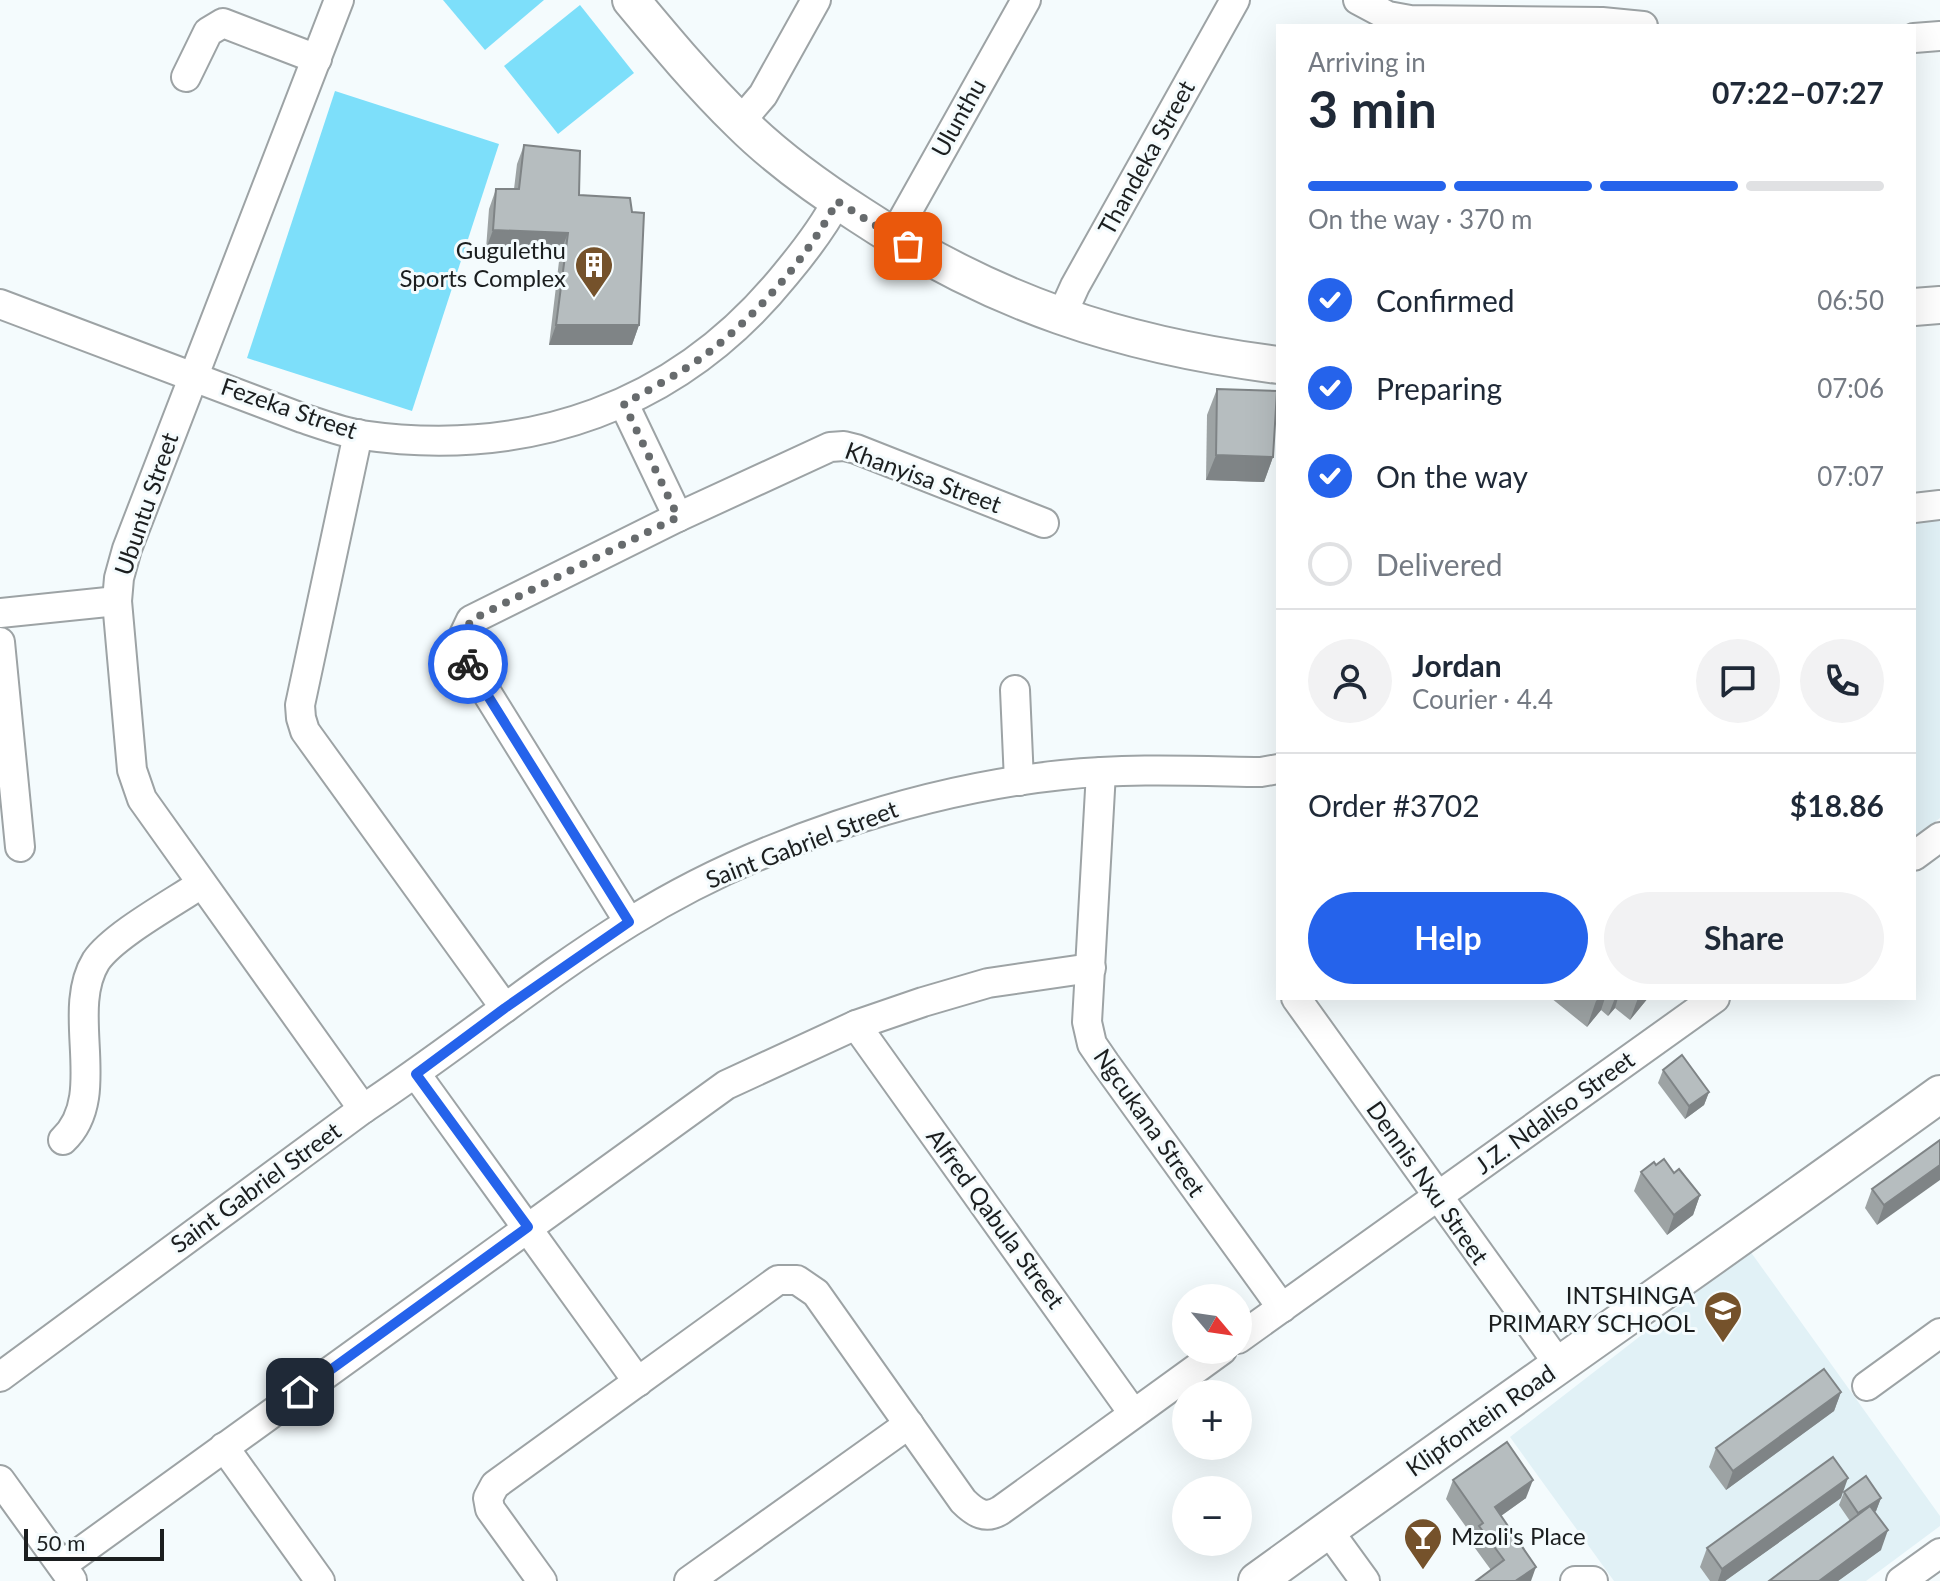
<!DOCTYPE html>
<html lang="en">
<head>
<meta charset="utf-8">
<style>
	body { margin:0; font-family:Lato,sans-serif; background:#f2f2f3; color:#1f2937; height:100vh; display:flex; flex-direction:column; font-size:30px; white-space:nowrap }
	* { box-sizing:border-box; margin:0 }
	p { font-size:26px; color:#747a83 }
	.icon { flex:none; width:44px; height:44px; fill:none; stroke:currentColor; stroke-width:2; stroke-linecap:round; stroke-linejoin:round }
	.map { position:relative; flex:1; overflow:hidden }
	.details { position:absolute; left:1276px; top:24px; width:640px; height:976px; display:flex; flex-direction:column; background:#fff; border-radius:0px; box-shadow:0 8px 32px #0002 }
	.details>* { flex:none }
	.needle { width:52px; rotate:119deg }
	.fabs { position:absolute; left:1172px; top:1284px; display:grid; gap:16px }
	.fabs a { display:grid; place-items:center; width:80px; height:80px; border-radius:50%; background:#fff; box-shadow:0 8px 32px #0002; font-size:40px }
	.scale { position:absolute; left:24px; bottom:20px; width:140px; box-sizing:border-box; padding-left:8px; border:4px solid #1b1e1f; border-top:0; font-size:22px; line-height:28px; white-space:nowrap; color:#1b1e1f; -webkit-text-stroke:6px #f4fbfd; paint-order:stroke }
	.pin { position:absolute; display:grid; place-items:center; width:68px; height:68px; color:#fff; margin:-34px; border-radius:16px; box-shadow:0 4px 12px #0006 }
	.courier { position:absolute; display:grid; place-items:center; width:80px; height:80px; margin:-40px; border:6px solid #2563eb; border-radius:50%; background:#fff; color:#222; box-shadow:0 2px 10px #0007 }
	.headline em { font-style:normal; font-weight:700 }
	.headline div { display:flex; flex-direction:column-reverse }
	.headline { display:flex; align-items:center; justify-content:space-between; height:136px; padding:0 32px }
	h1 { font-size:52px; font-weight:700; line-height:60px }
	.bar { display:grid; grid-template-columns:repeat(4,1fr); gap:12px 8px; align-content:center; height:96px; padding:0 32px }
	.bar i { height:10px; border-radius:6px; background:#e0e1e3 }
	.bar .on { background:#2563eb }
	.bar p { grid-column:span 4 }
	.line { display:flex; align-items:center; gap:20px; padding:0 32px; border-top:2px solid #e0e1e3 }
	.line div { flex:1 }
	.round { display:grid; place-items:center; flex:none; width:84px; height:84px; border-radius:42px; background:#f2f2f3 }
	ol { padding:0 32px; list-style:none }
	li { display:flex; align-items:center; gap:24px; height:88px }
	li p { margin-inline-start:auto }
	li .icon { padding:8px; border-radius:50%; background:#2563eb; color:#fff; stroke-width:4 }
	li:last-child { color:#747a83 }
	li i { width:44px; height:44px; border:4px solid #e0e1e3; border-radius:50% }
	.button { display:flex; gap:16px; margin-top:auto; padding:16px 32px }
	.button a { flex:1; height:92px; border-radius:48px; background:#2563eb; color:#fff; font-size:32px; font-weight:700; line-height:92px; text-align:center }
	.button a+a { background:#f2f2f3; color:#1f2937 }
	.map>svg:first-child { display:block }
</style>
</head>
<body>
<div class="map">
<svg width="1940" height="1581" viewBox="0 0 1940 1581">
	<rect width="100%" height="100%" fill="#f4fbfd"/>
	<g fill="#e1f1f6">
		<polygon points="1940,519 1940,818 1914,837 1914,522"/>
		<polygon points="1750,1251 1940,1516 1940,1526 1866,1581 1614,1581 1510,1437"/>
	</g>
	<g fill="#7ddffa">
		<polygon points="443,0 544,0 485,50"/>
		<polygon points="580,5 634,73 558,134 504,66"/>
		<polygon points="335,91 499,144 412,411 247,358"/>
	</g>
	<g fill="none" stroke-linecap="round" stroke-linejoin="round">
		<defs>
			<g id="minor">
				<polyline points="339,0 127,549 119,578 117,601 132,770 142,799 363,1109"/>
				<polyline points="1358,0 1388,16 1410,20 1602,22 1643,26"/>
				<polyline points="1914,38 1940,36"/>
				<polyline points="186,77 208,32 223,23 317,59"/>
				<polyline points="740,122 763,95 816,0"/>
				<polyline points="893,237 1026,0"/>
				<path d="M0,304L302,418C321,424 341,432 361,435C528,459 678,407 785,275C805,251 823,228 837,201"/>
				<polyline points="1061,317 1075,286 1235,0"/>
				<polyline points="624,404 678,517"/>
				<polyline points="358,434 300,705 301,718 305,731 505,1008"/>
				<polyline points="1914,508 1940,505"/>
				<polyline points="0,613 117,601"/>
				<polyline points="0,642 20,847"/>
				<polyline points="1015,690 1019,781"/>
				<polyline points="1101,772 1087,1022 1092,1044 1105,1063 1282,1308"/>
				<polyline points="1914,856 1940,837"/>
				<polyline points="629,922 469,664 461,641 471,620 678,517 830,447 844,446 856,449 1044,523"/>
				<polyline points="1296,998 1560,1366"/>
				<polyline points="856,1025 1133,1413"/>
				<polyline points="416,1074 638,1382"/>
				<path d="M63,1140C110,1096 64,1013 96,961C114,935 173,903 201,884"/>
				<polyline points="1238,1339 1715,998"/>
				<path d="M0,1377L363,1109C454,1049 538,979 630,922C753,845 918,790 1062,775C1128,768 1195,771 1261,772L1278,769"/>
				<polyline points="1867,1386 1940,1333"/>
				<polyline points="224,1447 320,1581"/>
				<polyline points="0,1480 72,1580"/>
				<polyline points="1328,1530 1365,1581"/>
				<polyline points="62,1565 726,1085 856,1025 923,1002 988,983 1091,968"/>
				<path d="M542,1581L490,1509L488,1498L495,1485L778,1280H797L816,1293L963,1501C975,1513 986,1520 1001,1510L1222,1350"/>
				<polyline points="689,1581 909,1424"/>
				<polyline points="1575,1581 1593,1581"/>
				<polyline points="1901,1581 1940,1553"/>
			</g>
			<g id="major">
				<path d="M631,0C666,42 701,84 740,122C776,158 818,188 860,215C993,303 1121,345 1278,365"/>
				<polyline points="1914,307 1940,305"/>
				<path d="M1257,1581C1483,1417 1713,1258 1940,1094"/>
			</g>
		</defs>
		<use href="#minor" stroke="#9da3a5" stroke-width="32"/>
		<use href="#major" stroke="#9da3a5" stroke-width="40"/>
		<use href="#minor" stroke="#fff" stroke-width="28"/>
		<use href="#major" stroke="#fff" stroke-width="36"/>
	</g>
	<g fill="#9da3a4">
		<polygon points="524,145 579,195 639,325 632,345 549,345 560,253 486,249 489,209 496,189 514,189 517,164"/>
		<polygon points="1217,389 1273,457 1264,482 1206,480 1207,415"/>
		<polygon points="1551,998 1648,998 1630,1020 1615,1008 1608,1016 1601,1010 1587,1027"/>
		<polygon points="1663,1070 1709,1092 1704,1105 1685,1119 1658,1083"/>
		<polygon points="1940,1140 1877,1225 1865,1208 1872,1189"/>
		<polygon points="1656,1165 1674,1173 1700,1195 1693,1215 1667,1235 1634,1191 1641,1172"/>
		<polygon points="1841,1392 1834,1411 1726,1490 1709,1467 1716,1448"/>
		<polygon points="1453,1480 1526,1498 1501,1516 1536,1567 1491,1570 1472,1544 1474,1538 1446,1499"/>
		<polygon points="1844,1492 1881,1498 1876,1511 1875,1512 1881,1550 1838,1581 1769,1581 1850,1521 1839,1505"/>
		<polygon points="1841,1498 1725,1581 1710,1581 1700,1567 1707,1548"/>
	</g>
	<g fill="#7f8486">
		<polygon points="493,230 568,233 560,253 486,249"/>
		<polygon points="556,325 639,325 632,345 549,345"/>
		<polygon points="1216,455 1273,457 1264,482 1206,480"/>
		<polygon points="1599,998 1605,998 1601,1010 1587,1027 1596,1001"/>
		<polygon points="1615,998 1618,998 1615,1008 1608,1016"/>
		<polygon points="1638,998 1648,998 1630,1020"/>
		<polygon points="1709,1092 1704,1105 1685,1119 1689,1106"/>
		<polygon points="1940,1165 1940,1180 1877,1225 1884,1205"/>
		<polygon points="1700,1195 1693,1215 1667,1235 1674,1215"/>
		<polygon points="1841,1392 1834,1411 1726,1490 1733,1471"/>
		<polygon points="1848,1478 1841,1498 1725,1581 1718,1581 1722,1569"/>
		<polygon points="1533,1480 1526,1498 1488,1525 1495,1507"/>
		<polygon points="1881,1498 1876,1511 1853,1526 1858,1513"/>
		<polygon points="1888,1530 1881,1550 1838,1581 1819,1581"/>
		<polygon points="1536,1567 1531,1581 1517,1581 1517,1580"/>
	</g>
	<g fill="#b6bdbf" stroke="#7f8486" stroke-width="2">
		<polygon points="524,145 580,151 579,195 630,198 632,212 644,213 639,325 556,325 568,233 493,230 496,189 519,189"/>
		<polygon points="1217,389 1277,391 1273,457 1216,455"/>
		<polygon points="1682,1055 1709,1092 1689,1106 1663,1070"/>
		<polygon points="1940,1140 1940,1165 1884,1205 1872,1189"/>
		<polygon points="1664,1159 1674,1173 1679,1169 1700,1195 1674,1215 1641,1172 1654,1162 1656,1165"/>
		<polygon points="1824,1369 1841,1392 1733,1471 1716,1448"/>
		<polygon points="1507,1442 1533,1480 1495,1507 1536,1567 1517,1580 1518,1581 1476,1581 1504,1560 1479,1526 1483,1523 1453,1480"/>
		<polygon points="1833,1457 1848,1478 1722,1569 1707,1548"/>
		<polygon points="1866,1476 1881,1498 1858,1513 1844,1492"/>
		<polygon points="1870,1506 1888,1530 1819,1581 1769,1581"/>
	</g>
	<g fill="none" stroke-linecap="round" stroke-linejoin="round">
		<path stroke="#676b6d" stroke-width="8" stroke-dasharray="0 14.4" d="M468,664L461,641L471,620L678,517L624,404C652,388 683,372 709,352C758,314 809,256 837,201L908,246"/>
		<polyline stroke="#2563eb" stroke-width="10" points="300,1392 528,1227 416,1074 505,1008 629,922 468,664"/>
	</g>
	<defs>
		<symbol id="building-pin" viewBox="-11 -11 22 30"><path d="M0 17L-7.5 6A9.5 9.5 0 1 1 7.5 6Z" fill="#75522b" stroke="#f4fbfd"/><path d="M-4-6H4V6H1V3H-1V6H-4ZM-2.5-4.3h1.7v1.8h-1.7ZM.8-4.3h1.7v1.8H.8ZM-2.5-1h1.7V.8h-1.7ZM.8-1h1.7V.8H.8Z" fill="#fff"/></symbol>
		<symbol id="school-pin" viewBox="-11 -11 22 30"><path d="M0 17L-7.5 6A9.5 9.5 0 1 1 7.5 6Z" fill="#75522b" stroke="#f4fbfd"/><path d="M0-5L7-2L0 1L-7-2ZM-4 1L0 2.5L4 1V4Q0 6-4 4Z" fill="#fff"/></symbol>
		<symbol id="bar-pin" viewBox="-11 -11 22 30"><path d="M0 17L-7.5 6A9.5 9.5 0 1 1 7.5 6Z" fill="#75522b" stroke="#f4fbfd"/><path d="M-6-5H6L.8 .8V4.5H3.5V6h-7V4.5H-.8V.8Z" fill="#fff"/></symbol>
	</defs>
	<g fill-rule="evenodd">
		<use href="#building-pin" x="572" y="243" width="44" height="60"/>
		<use href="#school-pin" x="1701" y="1288" width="44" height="60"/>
		<use href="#bar-pin" x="1401" y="1515" width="44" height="60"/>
	</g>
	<g text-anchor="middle" stroke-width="6" stroke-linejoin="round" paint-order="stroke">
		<g font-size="24" fill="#1b1e1f" stroke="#f4fbfd">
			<text transform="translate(959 118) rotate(-61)" y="8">Ulunthu</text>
			<text transform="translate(1147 158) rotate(-61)" y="8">Thandeka Street</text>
			<text transform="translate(289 409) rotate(19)" y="8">Fezeka Street</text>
			<text transform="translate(923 478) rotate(20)" y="8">Khanyisa Street</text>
			<text transform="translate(147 504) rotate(-71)" y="8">Ubuntu Street</text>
			<text transform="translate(802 845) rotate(-21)" y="8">Saint Gabriel Street</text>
			<text transform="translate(1555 1113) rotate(-36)" y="8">J.Z. Ndaliso Street</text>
			<text transform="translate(1149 1123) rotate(55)" y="8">Ngcukana Street</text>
			<text transform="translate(1427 1183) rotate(55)" y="8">Dennis Nxu Street</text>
			<text transform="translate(256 1188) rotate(-36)" y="8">Saint Gabriel Street</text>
			<text transform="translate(995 1219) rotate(54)" y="8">Alfred Qabula Street</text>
			<text transform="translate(1481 1421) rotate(-35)" y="8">Klipfontein Road</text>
		</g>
		<g font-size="24" fill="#1b1e1f" stroke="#f4fbfd" text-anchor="end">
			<text x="566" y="259">Gugulethu<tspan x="566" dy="28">Sports Complex</tspan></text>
			<text x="1695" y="1304">INTSHINGA<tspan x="1695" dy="28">PRIMARY SCHOOL</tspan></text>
			<text x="1451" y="1545" text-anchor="start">Mzoli's Place</text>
		</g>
	</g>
</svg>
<div class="fabs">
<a><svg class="needle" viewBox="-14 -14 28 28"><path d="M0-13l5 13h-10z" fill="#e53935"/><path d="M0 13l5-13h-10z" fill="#747a83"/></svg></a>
<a>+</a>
<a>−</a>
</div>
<div class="scale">50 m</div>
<div class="pin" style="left:908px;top:246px;background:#ea580c"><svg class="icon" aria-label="bag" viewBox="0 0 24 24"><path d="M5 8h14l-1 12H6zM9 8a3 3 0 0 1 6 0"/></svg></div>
<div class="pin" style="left:300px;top:1392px;background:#1f2937"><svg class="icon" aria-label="home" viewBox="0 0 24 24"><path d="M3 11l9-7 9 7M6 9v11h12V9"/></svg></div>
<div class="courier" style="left:468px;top:664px"><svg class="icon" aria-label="bike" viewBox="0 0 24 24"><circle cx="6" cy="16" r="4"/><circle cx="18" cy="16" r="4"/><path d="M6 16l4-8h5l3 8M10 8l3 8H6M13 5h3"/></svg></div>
<section class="details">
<div class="headline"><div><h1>3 min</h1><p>Arriving in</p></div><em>07:22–07:27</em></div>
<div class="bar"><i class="on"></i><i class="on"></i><i class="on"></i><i></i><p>On the way · 370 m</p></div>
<ol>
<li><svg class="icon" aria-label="check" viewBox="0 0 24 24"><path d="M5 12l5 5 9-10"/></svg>Confirmed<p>06:50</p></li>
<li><svg class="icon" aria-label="check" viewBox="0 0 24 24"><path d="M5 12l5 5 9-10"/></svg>Preparing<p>07:06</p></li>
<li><svg class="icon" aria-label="check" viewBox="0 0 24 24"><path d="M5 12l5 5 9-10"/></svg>On the way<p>07:07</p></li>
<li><i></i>Delivered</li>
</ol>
<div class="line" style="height:144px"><a class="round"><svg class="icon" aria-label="person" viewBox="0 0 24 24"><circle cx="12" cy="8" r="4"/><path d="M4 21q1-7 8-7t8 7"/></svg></a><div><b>Jordan</b><p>Courier · 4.4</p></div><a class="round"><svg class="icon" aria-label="chat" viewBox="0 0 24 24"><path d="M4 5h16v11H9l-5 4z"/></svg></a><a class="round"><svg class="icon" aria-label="phone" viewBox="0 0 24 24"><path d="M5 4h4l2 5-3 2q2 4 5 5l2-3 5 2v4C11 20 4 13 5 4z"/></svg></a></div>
<div class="line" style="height:104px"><div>Order #3702</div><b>$18.86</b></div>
<div class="button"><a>Help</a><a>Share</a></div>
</section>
</div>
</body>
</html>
